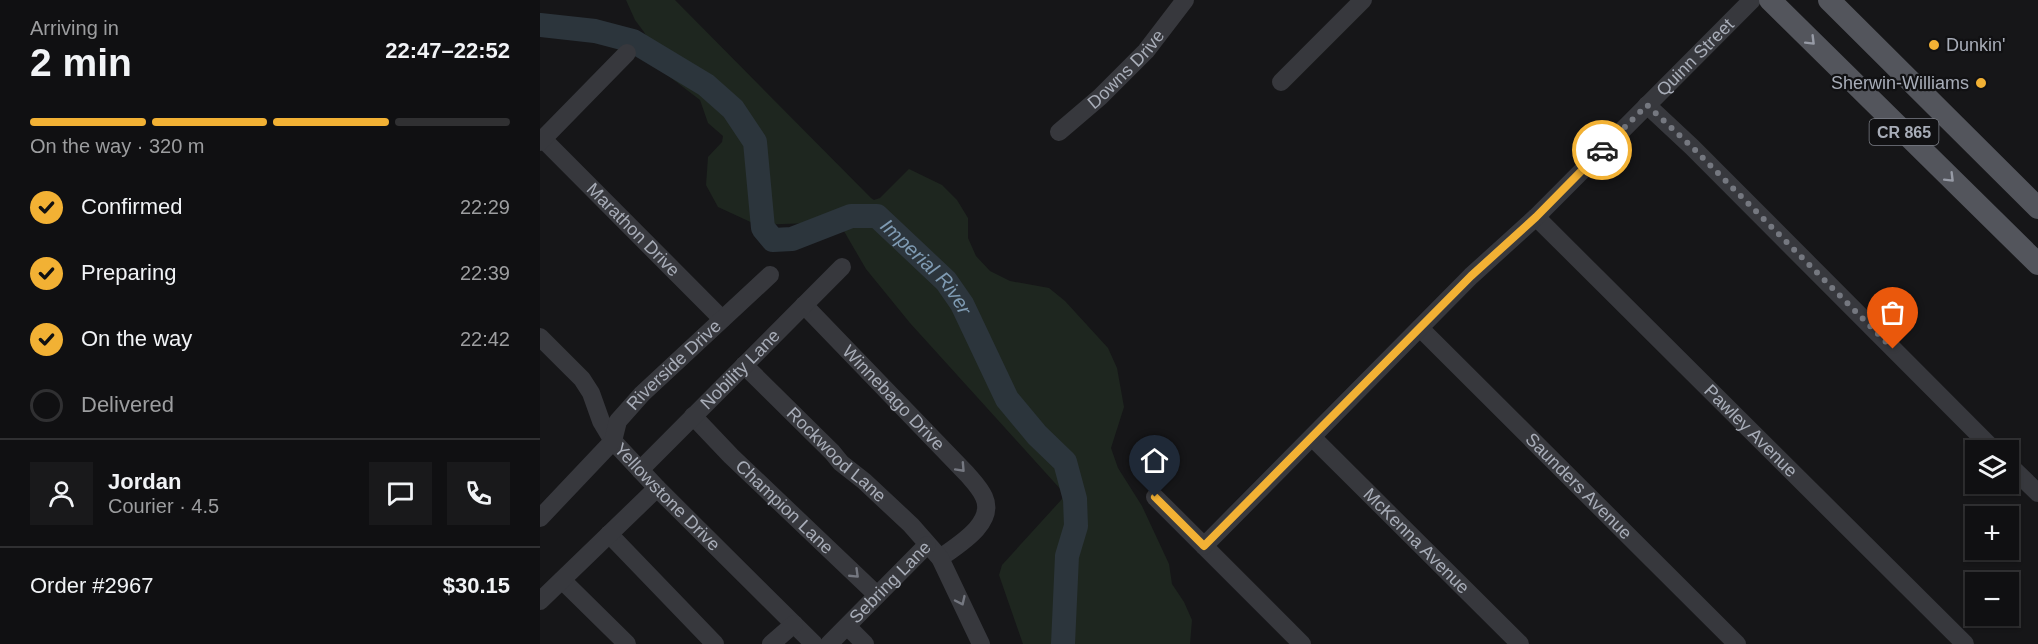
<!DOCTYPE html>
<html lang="en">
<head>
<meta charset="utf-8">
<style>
	body { margin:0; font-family:Helvetica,sans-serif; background:#19191b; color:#f1f3f6; height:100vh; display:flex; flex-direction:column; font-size:22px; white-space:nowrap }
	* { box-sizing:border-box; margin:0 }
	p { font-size:20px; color:#9c9d9f }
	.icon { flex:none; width:33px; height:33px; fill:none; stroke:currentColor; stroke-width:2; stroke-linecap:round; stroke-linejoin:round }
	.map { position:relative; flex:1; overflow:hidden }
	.side { display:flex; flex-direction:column; background:#101012; width:540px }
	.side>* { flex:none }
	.fabs { position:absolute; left:1425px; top:440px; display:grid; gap:12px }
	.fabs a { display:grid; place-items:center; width:54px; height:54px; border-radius:0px; background:#101012; box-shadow:0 2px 4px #0004,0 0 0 2px #303032; font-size:30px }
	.pin { position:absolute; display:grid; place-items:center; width:51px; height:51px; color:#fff; margin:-62px -26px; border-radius:50% 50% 50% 0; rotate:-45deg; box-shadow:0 0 6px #0007 }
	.pin .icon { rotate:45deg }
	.courier { position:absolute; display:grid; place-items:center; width:60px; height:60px; margin:-30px; border:4px solid #f2b134; border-radius:50%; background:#fff; color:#222; box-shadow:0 2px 8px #0007 }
	.summary em { font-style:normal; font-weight:600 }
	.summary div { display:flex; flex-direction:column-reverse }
	.summary { display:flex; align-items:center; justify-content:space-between; height:102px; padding:0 30px }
	h1 { font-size:39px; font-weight:600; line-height:45px }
	.bar { display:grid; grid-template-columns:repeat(4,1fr); gap:9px 6px; align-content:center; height:72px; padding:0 30px }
	.bar i { height:8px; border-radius:4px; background:#303032 }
	.bar .active { background:#f2b134 }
	.bar p { grid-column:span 4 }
	.line { display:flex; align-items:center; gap:15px; padding:0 30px; border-top:2px solid #303032 }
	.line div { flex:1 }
	.round { display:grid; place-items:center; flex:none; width:63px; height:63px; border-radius:0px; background:#19191b }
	ol { padding:0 30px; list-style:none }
	li { display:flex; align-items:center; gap:18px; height:66px }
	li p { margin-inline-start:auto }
	li .icon { padding:6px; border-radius:50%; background:#f2b134; color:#111; stroke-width:4 }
	li:last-child { color:#9c9d9f }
	li i { width:33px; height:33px; border:3px solid #303032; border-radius:50% }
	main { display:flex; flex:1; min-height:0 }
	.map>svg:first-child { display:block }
</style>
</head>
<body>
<main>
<section class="side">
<div class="summary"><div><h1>2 min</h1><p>Arriving in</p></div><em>22:47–22:52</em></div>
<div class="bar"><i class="active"></i><i class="active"></i><i class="active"></i><i></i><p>On the way · 320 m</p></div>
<ol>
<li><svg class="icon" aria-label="check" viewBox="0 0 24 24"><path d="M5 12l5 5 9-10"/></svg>Confirmed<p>22:29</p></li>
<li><svg class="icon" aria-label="check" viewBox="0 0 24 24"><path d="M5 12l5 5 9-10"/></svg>Preparing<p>22:39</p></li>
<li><svg class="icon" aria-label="check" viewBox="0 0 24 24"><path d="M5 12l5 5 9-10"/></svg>On the way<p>22:42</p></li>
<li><i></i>Delivered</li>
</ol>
<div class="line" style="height:108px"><a class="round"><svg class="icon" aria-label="person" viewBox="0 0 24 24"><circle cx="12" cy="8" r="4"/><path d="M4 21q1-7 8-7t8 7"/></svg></a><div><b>Jordan</b><p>Courier · 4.5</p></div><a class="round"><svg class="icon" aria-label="chat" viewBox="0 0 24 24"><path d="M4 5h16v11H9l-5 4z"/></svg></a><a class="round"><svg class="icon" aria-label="phone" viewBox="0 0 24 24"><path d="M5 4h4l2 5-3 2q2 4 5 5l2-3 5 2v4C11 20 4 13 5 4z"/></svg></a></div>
<div class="line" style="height:78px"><div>Order #2967</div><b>$30.15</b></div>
</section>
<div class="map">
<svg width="1498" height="644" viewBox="0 0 1498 644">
	<rect width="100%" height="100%" fill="#161618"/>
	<polygon fill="#1e261f" points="86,0 135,0 331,198 334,200 340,198 369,169 402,185 417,200 428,218 428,238 436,256 450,271 470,281 509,288 525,301 568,348 577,368 584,407 571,448 578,468 602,506 629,564 632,584 644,602 652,620 650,644 483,644 459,575 462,565 522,499 523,492 370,323 326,269 301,226 271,223 217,225 178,207 166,185 168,157 182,142 183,136 168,123 160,100 126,74 104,32 95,20"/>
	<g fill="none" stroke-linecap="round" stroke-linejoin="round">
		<path stroke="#2c353c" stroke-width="24" id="s1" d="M0,25L55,31L93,41L166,85L193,109L215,142L223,228L233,240L252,239L311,216H337L406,281L422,304L467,399L497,435L525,462L535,499L536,526L527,556L523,644"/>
		<g stroke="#37383d" stroke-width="18">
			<polyline points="741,82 823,0"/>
			<polyline points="1107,105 1152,147 1454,450"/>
			<path id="s2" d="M519,132L560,97L606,51L645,0"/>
			<path id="s3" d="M3,139L182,319"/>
			<polyline points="0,142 87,53"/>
			<path id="s4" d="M996,217L1425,644"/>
			<path id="s5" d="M264,305L427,474C433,481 440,488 444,497C456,523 418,545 400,558"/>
			<path id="s6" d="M880,328L1197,644"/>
			<path id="s7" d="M0,337L42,379L51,393L61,421L73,441L117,488L274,644"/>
			<path id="s8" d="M204,365L292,452L301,463L324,481L371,525L400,558L441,644"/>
			<path id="s9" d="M153,416L191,456L337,595"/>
			<path id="s10" d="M773,438L980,644"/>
			<polyline points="1468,464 1498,493"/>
			<path id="s11" d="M100,470L302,267"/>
			<polyline points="615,497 762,644"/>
			<path id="s12" d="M0,518L73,441L78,421L102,394L230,275"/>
			<polyline points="69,534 175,644"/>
			<path id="s13" d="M664,546L931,276L996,217L1212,0"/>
			<polyline points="22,580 87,644"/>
			<polyline points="0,601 117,488"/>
			<polyline points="308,627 325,644"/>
			<polyline points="231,644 254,624"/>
			<path id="s14" d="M289,644L387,545"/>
		</g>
		<g stroke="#53555c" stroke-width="22">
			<polyline points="1230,0 1498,264"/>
			<polyline points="1289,0 1498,208"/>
		</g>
	</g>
	<defs><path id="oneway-chevron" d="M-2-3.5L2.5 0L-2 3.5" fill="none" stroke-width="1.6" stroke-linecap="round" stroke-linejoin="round" transform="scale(1.5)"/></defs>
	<g stroke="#979ba6">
		<use href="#oneway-chevron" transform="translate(1271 41) rotate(45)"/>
		<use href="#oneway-chevron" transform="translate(1410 178) rotate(45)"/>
	</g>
	<g stroke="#757881">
		<use href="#oneway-chevron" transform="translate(421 468) rotate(47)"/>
		<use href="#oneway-chevron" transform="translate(315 574) rotate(44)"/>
		<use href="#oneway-chevron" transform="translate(421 601) rotate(65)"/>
	</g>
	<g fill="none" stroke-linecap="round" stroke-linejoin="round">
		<polyline stroke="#757880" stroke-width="6" stroke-dasharray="0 10.8" points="1062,150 1107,105 1152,147 1353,349"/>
		<polyline stroke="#f2b134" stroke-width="8" points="615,497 664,546 931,276 996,217 1062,150"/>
	</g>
	<g fill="#f2b134" stroke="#111113" stroke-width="2">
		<circle cx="1394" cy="45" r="6"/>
		<circle cx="1441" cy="83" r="6"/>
	</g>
	<g text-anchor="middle" stroke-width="4.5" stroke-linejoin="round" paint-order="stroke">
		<rect fill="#111113" stroke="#7b7e86" stroke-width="1.5" x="1329.5" y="119" width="69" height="26" rx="4.5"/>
		<g font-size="16" font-weight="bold" fill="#a8adb8">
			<text x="1364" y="138">CR 865</text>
		</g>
		<g font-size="18" fill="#a8adb8" stroke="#111113" text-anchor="start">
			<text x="1406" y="51">Dunkin'</text>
			<text x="1429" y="89" text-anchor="end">Sherwin-Williams</text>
		</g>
		<g font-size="18" fill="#a8adb8" stroke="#111113">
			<text dy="6" stroke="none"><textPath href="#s13" startOffset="693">Quinn Street</textPath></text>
			<text dy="6" stroke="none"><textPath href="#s2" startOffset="92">Downs Drive</textPath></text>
			<text dy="6" stroke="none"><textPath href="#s3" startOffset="128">Marathon Drive</textPath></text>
			<text dy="6" stroke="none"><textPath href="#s12" startOffset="206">Riverside Drive</textPath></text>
			<text dy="6" stroke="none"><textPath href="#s11" startOffset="142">Nobility Lane</textPath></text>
			<text dy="6" stroke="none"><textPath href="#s5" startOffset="129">Winnebago Drive</textPath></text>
			<text dy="6" stroke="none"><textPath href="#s4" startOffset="303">Pawley Avenue</textPath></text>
			<text dy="6" stroke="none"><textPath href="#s8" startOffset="129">Rockwood Lane</textPath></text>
			<text dy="6" stroke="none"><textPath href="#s6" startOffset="224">Saunders Avenue</textPath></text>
			<text dy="6" stroke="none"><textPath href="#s7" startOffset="207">Yellowstone Drive</textPath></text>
			<text dy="6" stroke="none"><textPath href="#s9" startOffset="129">Champion Lane</textPath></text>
			<text dy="6" stroke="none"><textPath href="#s10" startOffset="146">McKenna Avenue</textPath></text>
			<text dy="6" stroke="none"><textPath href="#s14" startOffset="87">Sebring Lane</textPath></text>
		</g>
		<g font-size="20" font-style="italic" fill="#7f9bb3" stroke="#111113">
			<text dy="7" stroke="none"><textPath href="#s1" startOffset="537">Imperial River</textPath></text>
		</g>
	</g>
</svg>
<div class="fabs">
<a><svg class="icon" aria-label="layers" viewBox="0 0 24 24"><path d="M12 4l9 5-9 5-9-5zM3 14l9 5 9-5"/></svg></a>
<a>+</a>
<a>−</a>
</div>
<div class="pin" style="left:1353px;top:349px;background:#ea580c"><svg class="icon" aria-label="bag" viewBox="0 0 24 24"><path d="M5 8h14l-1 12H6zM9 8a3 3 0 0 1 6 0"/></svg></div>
<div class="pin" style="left:615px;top:497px;background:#1f2937"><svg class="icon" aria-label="home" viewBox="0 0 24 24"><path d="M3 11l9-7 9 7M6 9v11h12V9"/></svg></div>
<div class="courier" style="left:1062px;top:150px"><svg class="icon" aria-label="car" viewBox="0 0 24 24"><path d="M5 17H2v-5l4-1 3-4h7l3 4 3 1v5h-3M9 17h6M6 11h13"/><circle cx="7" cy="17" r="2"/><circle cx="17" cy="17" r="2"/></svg></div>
</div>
</main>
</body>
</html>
